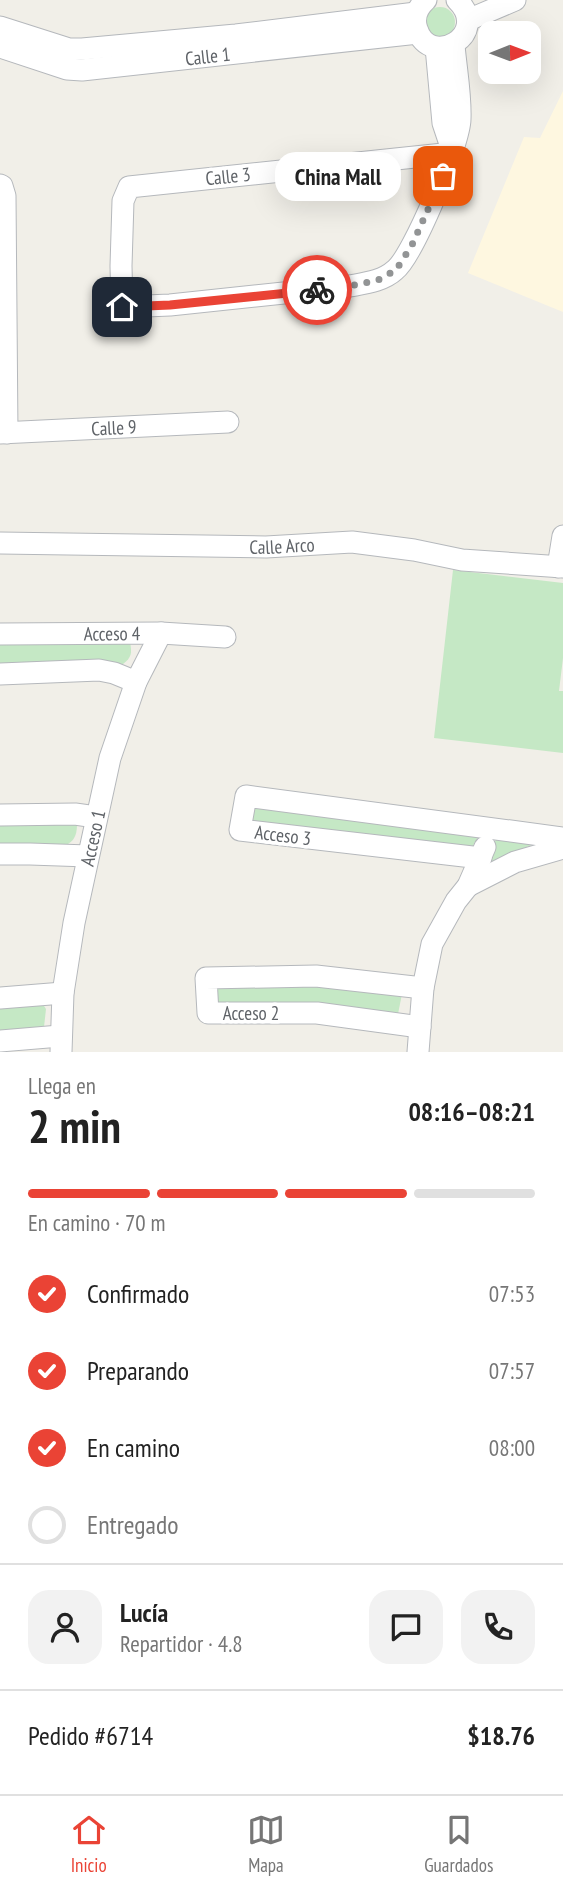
<!DOCTYPE html>
<html lang="es">
<head>
<meta charset="utf-8">
<style>
	body { margin:0; font-family:"PT Sans Narrow",sans-serif; background:#f2f2f2; color:#222; height:100vh; display:flex; flex-direction:column; font-size:26px; white-space:nowrap }
	* { box-sizing:border-box; margin:0 }
	p { font-size:23px; color:#767676 }
	.icon { flex:none; width:38px; height:38px; fill:none; stroke:currentColor; stroke-width:2; stroke-linecap:round; stroke-linejoin:round }
	.map { position:relative; height:1052px; overflow:hidden }
	.drawer { display:flex; flex-direction:column; background:#fff; flex:1 }
	.drawer>* { flex:none }
	.needle { width:46px; rotate:89deg }
	.fabs { position:absolute; left:478px; top:21px; display:grid; gap:14px }
	.fabs a { display:grid; place-items:center; width:63px; height:63px; border-radius:14px; background:#fff; box-shadow:0 7px 28px #0002; font-size:35px }
	.pin { position:absolute; display:grid; place-items:center; width:60px; height:60px; color:#fff; margin:-30px; border-radius:14px; box-shadow:0 4px 10px #0006 }
	.courier { position:absolute; display:grid; place-items:center; width:70px; height:70px; margin:-35px; border:5px solid #ea4335; border-radius:50%; background:#fff; color:#222; box-shadow:0 2px 9px #0007 }
	.bubble { position:absolute; height:49px; border-radius:21px; background:#fff; box-shadow:0 7px 28px #0002; font-size:23px; font-weight:700; line-height:49px; text-align:center }
	.summary em { font-style:normal; font-weight:700 }
	.summary div { display:flex; flex-direction:column-reverse }
	.summary { display:flex; align-items:center; justify-content:space-between; height:119px; padding:0 28px }
	h1 { font-size:46px; font-weight:700; line-height:52px }
	.bar { display:grid; grid-template-columns:repeat(4,1fr); gap:10px 7px; align-content:center; height:84px; padding:0 28px }
	.bar i { height:9px; border-radius:5px; background:#e0e0e0 }
	.bar .on { background:#ea4335 }
	.bar p { grid-column:span 4 }
	.line { display:flex; align-items:center; gap:18px; padding:0 28px; border-top:2px solid #e0e0e0 }
	.line div { flex:1 }
	.round { display:grid; place-items:center; flex:none; width:74px; height:74px; border-radius:21px; background:#f2f2f2 }
	ol { padding:0 28px; list-style:none }
	li { display:flex; align-items:center; gap:21px; height:77px }
	li p { margin-inline-start:auto }
	li .icon { padding:7px; border-radius:50%; background:#ea4335; color:#fff; stroke-width:4 }
	li:last-child { color:#767676 }
	li i { width:38px; height:38px; border:4px solid #e0e0e0; border-radius:50% }
	.tabs { display:flex; justify-content:space-around; align-items:center; height:98px; border-top:2px solid #e0e0e0; background:#fff; font-size:19px; color:#767676 }
	.tabs a { display:grid; justify-items:center; gap:4px }
	.tabs .on { color:#ea4335 }
	.map>svg:first-child { display:block }
</style>
</head>
<body>
<div class="map">
<svg width="563" height="1052" viewBox="0 0 563 1052">
	<rect width="100%" height="100%" fill="#f1efe8"/>
	<polygon fill="#fef7e0" points="563,91 563,312 468,273 524,137 540,138"/>
	<g fill="#c5e8c5">
		<circle cx="440" cy="22" r="15"/>
		<polygon points="453,570 563,583 563,658 559,691 563,691 563,753 434,738"/>
		<path d="M0,639L130,642C132,653 132,657 123,664L0,666Z"/>
		<polygon points="253,805 480,833 470,851 250,826"/>
		<path d="M0,818L77,823C77,832 76,839 68,844L0,846Z"/>
		<polygon points="498,835 542,841 511,853 482,870"/>
		<polygon points="214,983 311,983 402,994 398,1014 215,1003"/>
		<polygon points="0,1003 42,1003 46,1009 44,1027 0,1035"/>
	</g>
	<g fill="none" stroke-linecap="round" stroke-linejoin="round">
		<defs>
			<g id="minor">
				<path d="M426,0C417,8 413,18 417,29C430,70 492,34 457,0"/>
				<polyline points="468,20 515,0"/>
				<polyline points="0,27 69,49 82,49 236,35 416,13"/>
				<path id="s1" d="M0,47L67,69L82,70L418,33"/>
				<polyline points="436,47 443,123 453,153"/>
				<path d="M453,153L129,187L123,201L121,266L122,307L170,305L350,286C366,283 383,281 395,270C413,256 460,143 460,119C461,95 456,69 454,45"/>
				<polyline points="0,185 2,186 5,196 7,433"/>
				<path id="s2" d="M0,433L228,422"/>
				<path id="s3" d="M0,543L266,547L352,542L414,550L462,560L563,567"/>
				<polyline points="558,567 563,536"/>
				<path id="s4" d="M0,634L161,633L225,637"/>
				<polyline points="0,674 99,670 114,673 136,682"/>
				<polyline points="0,815 75,814 96,817"/>
				<polyline points="0,854 30,854 88,856"/>
				<polyline points="481,858 240,830 246,796 563,838"/>
				<polyline points="468,886 515,862 563,848"/>
				<polyline points="0,998 63,993"/>
				<polyline points="420,1027 317,1013 208,1013 206,978 316,976 423,988"/>
				<polyline points="0,1041 60,1036"/>
				<path id="s5" d="M61,1052L63,993L74,923L110,758L136,682L161,633"/>
				<polyline points="418,1052 423,988 432,944 456,901 468,886 485,847"/>
			</g>
		</defs>
		<use href="#minor" stroke="#b5b8bc" stroke-width="23"/>
		<use href="#minor" stroke="#fff" stroke-width="21"/>
	</g>
	<g fill="none" stroke-linecap="round" stroke-linejoin="round">
		<polyline stroke="#929495" stroke-width="7" stroke-dasharray="0 12.6" points="317,290 350,286 378,280 396,270 412,245 443,176"/>
		<polyline stroke="#ea4335" stroke-width="9" points="122,307 170,305 317,290"/>
	</g>
	<g text-anchor="middle" stroke-width="7" stroke-linejoin="round" paint-order="stroke">
		<g font-size="19" fill="#5f6368" stroke="#fff">
			<text dy="7" stroke="none"><textPath href="#s1" startOffset="212">Calle 1</textPath></text>
			<text transform="translate(228 176) rotate(-6)" y="7">Calle 3</text>
			<text dy="7" stroke="none"><textPath href="#s2" startOffset="114">Calle 9</textPath></text>
			<text dy="7" stroke="none"><textPath href="#s3" startOffset="282">Calle Arco</textPath></text>
			<text dy="7" stroke="none"><textPath href="#s4" startOffset="112">Acceso 4</textPath></text>
			<text transform="translate(283 835) rotate(7)" y="7">Acceso 3</text>
			<text dy="7" stroke="none"><textPath href="#s5" startOffset="217">Acceso 1</textPath></text>
			<text x="251" y="1020">Acceso 2</text>
		</g>
	</g>
</svg>
<div class="fabs">
<a><svg class="needle" viewBox="-14 -14 28 28"><path d="M0-13l5 13h-10z" fill="#e53935"/><path d="M0 13l5-13h-10z" fill="#767676"/></svg></a>
</div>
<div class="pin" style="left:443px;top:176px;background:#ea580c"><svg class="icon" aria-label="bag" viewBox="0 0 24 24"><path d="M5 8h14l-1 12H6zM9 8a3 3 0 0 1 6 0"/></svg></div>
<div class="pin" style="left:122px;top:307px;background:#1f2937"><svg class="icon" aria-label="home" viewBox="0 0 24 24"><path d="M3 11l9-7 9 7M6 9v11h12V9"/></svg></div>
<div class="courier" style="left:317px;top:290px"><svg class="icon" aria-label="bike" viewBox="0 0 24 24"><circle cx="6" cy="16" r="4"/><circle cx="18" cy="16" r="4"/><path d="M6 16l4-8h5l3 8M10 8l3 8H6M13 5h3"/></svg></div>
<div class="bubble" style="left:275px;top:152px;width:126px">China Mall</div>
</div>
<section class="drawer">
<div class="summary"><div><h1>2 min</h1><p>Llega en</p></div><em>08:16–08:21</em></div>
<div class="bar"><i class="on"></i><i class="on"></i><i class="on"></i><i></i><p>En camino · 70 m</p></div>
<ol>
<li><svg class="icon" aria-label="check" viewBox="0 0 24 24"><path d="M5 12l5 5 9-10"/></svg>Confirmado<p>07:53</p></li>
<li><svg class="icon" aria-label="check" viewBox="0 0 24 24"><path d="M5 12l5 5 9-10"/></svg>Preparando<p>07:57</p></li>
<li><svg class="icon" aria-label="check" viewBox="0 0 24 24"><path d="M5 12l5 5 9-10"/></svg>En camino<p>08:00</p></li>
<li><i></i>Entregado</li>
</ol>
<div class="line" style="height:126px"><a class="round"><svg class="icon" aria-label="person" viewBox="0 0 24 24"><circle cx="12" cy="8" r="4"/><path d="M4 21q1-7 8-7t8 7"/></svg></a><div><b>Lucía</b><p>Repartidor · 4.8</p></div><a class="round"><svg class="icon" aria-label="chat" viewBox="0 0 24 24"><path d="M4 5h16v11H9l-5 4z"/></svg></a><a class="round"><svg class="icon" aria-label="phone" viewBox="0 0 24 24"><path d="M5 4h4l2 5-3 2q2 4 5 5l2-3 5 2v4C11 20 4 13 5 4z"/></svg></a></div>
<div class="line" style="height:91px"><div>Pedido #6714</div><b>$18.76</b></div>
</section>
<nav class="tabs">
<a class="on"><svg class="icon" aria-label="home" viewBox="0 0 24 24"><path d="M3 11l9-7 9 7M6 9v11h12V9"/></svg>Inicio</a>
<a><svg class="icon" aria-label="map" viewBox="0 0 24 24"><path d="M3 6l6-2 6 2 6-2v14l-6 2-6-2-6 2zM9 4v14M15 6v14"/></svg>Mapa</a>
<a><svg class="icon" aria-label="saved" viewBox="0 0 24 24"><path d="M7 4h10v16l-5-4-5 4z"/></svg>Guardados</a>
</nav>
</body>
</html>
